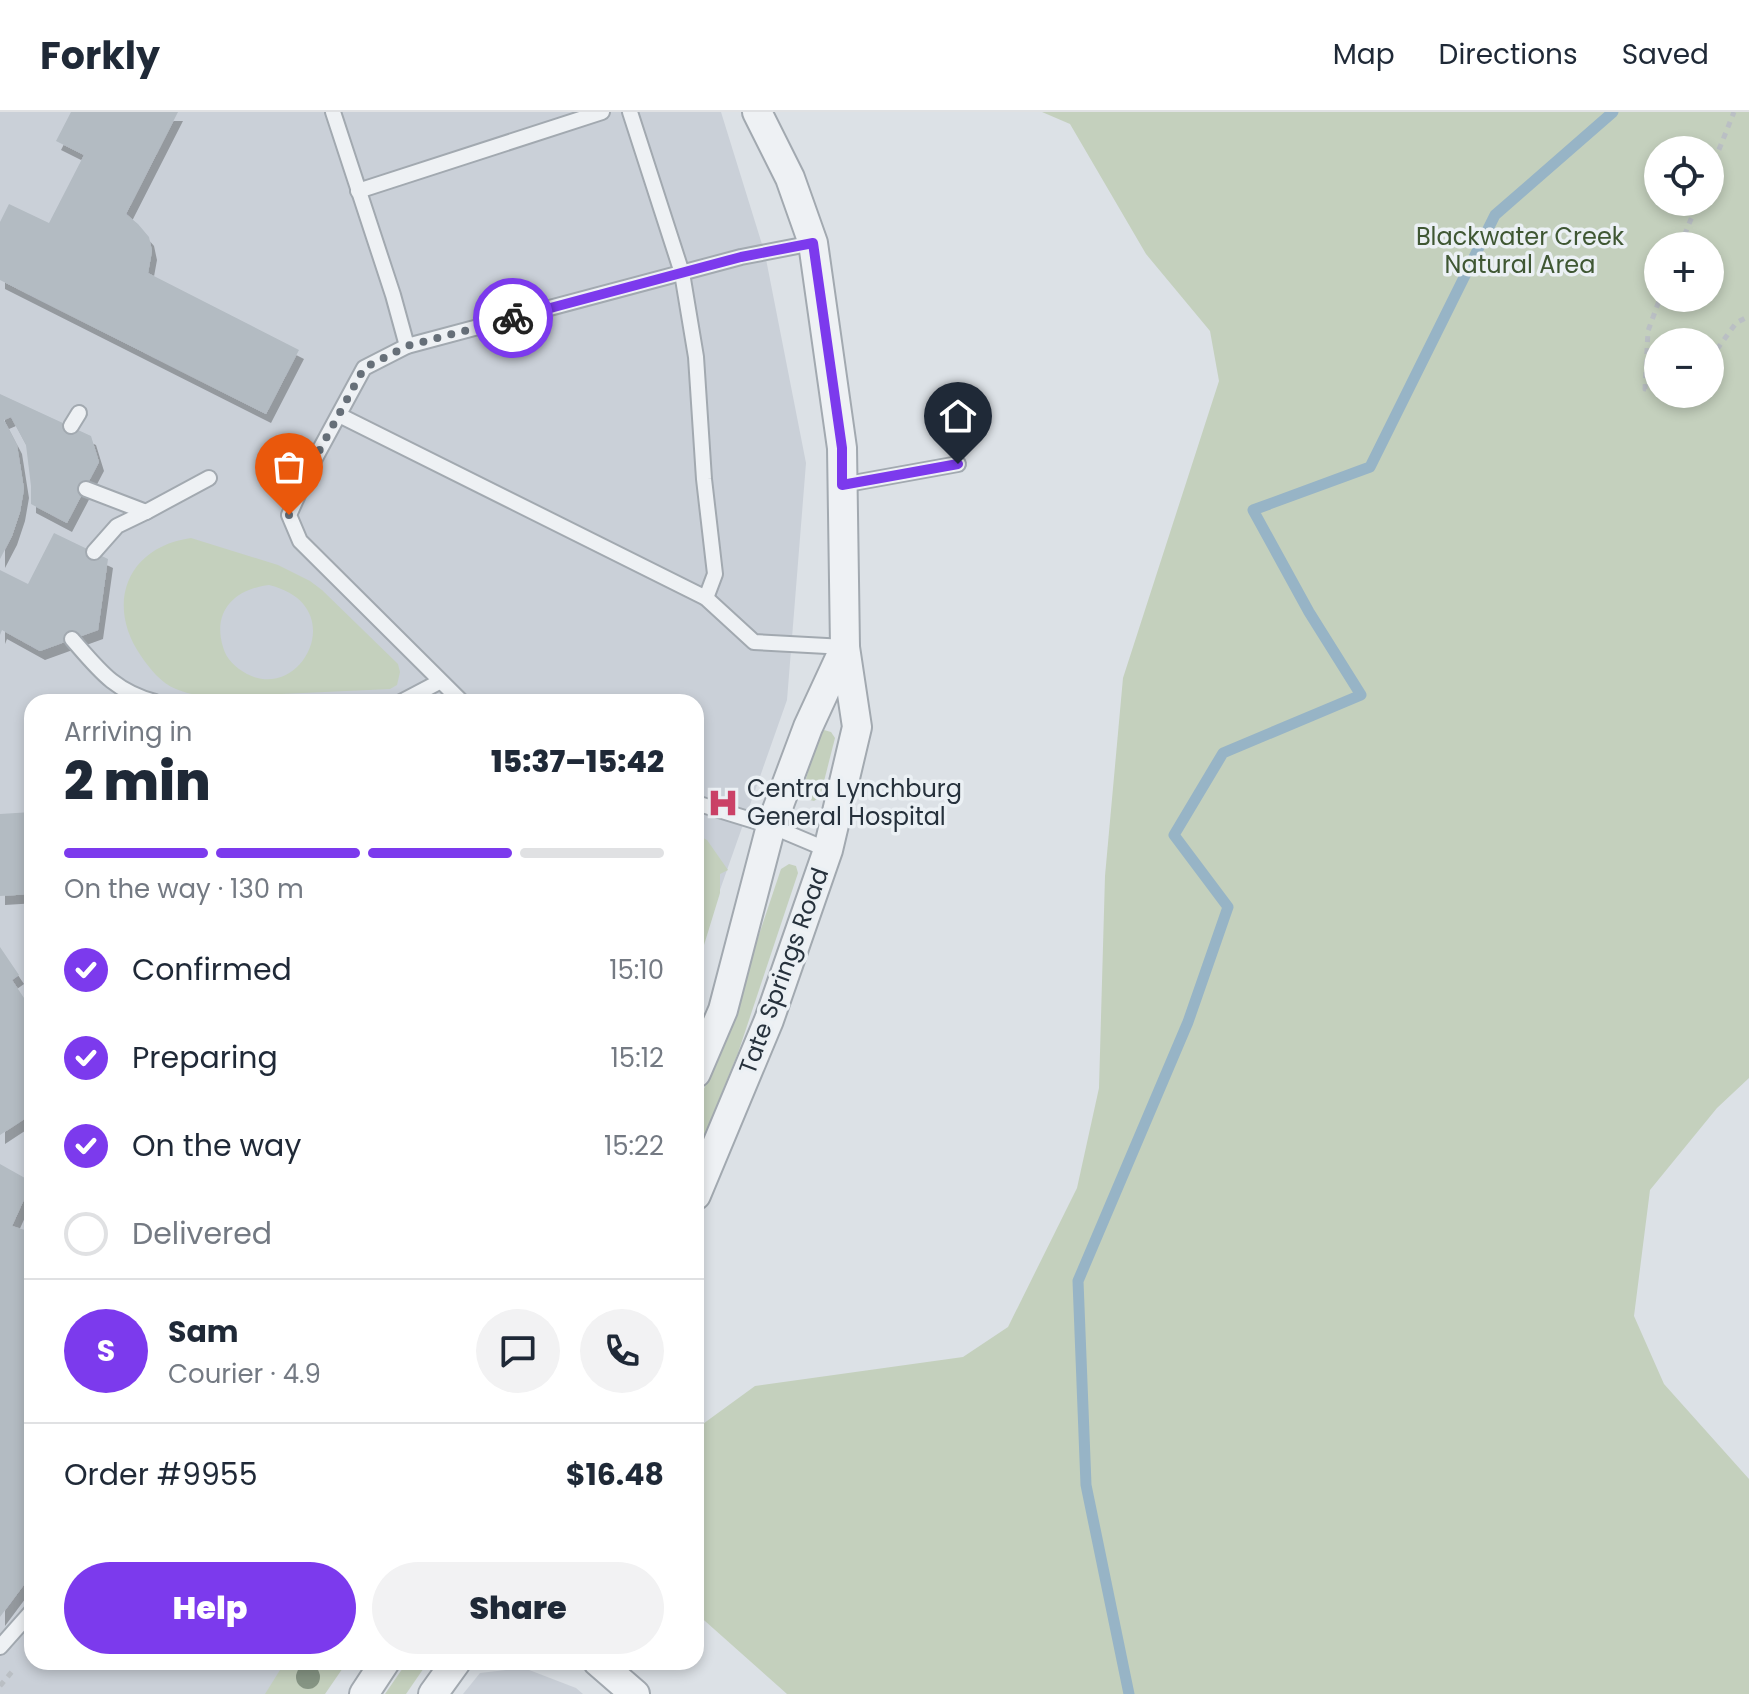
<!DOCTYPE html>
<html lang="en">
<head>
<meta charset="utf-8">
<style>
	body { margin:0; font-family:Poppins,sans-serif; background:#f2f2f3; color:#1f2937; height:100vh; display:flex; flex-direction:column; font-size:30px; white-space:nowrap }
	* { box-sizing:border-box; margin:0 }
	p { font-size:26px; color:#747a83 }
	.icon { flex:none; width:44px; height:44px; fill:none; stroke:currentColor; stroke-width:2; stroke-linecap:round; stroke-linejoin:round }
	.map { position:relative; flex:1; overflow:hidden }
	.side { position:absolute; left:24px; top:582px; width:680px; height:976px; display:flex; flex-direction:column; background:#fff; border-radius:24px; box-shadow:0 4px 12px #0003 }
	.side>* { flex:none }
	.fabs { position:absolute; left:1644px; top:24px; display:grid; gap:16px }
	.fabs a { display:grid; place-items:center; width:80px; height:80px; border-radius:50%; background:#fff; box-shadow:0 4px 12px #0003; font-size:40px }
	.pin { position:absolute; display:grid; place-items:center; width:68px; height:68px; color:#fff; margin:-82px -34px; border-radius:50% 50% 50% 0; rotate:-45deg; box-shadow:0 0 8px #0007 }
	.pin .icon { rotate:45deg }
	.courier { position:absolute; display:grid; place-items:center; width:80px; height:80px; margin:-40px; border:6px solid #7c3aed; border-radius:50%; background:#fff; color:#222; box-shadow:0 2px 10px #0007 }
	.overview em { font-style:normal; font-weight:800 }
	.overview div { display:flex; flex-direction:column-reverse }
	.overview { display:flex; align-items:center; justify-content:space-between; height:136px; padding:0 40px }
	h1 { font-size:52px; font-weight:800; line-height:60px }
	.bar { display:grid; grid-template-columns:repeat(4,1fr); gap:12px 8px; align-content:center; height:96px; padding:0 40px }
	.bar i { height:10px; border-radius:6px; background:#e0e1e3 }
	.bar .on { background:#7c3aed }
	.bar p { grid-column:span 4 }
	.line { display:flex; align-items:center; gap:20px; padding:0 40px; border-top:2px solid #e0e1e3 }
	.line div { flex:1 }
	.round { display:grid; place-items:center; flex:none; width:84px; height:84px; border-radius:42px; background:#f2f2f3 }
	ol { padding:0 40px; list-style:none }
	li { display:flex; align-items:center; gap:24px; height:88px }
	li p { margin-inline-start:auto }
	li .icon { padding:8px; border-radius:50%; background:#7c3aed; color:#fff; stroke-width:4 }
	li:last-child { color:#747a83 }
	li i { width:44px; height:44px; border:4px solid #e0e1e3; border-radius:50% }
	.cta { display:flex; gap:16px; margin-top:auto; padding:16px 40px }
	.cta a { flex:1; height:92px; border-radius:48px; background:#7c3aed; color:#fff; font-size:32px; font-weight:800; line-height:92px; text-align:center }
	.cta a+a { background:#f2f2f3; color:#1f2937 }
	header { display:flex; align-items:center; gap:48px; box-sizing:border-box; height:112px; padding:0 40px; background:#fff; border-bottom:2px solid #e0e1e3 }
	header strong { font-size:38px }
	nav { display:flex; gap:44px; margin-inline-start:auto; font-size:28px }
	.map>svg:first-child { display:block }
</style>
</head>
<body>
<header>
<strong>Forkly</strong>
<nav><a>Map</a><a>Directions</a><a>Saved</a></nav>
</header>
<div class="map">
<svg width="1749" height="1582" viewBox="0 0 1749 1582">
	<defs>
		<filter id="shadow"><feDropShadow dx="5" dy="9" stdDeviation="0" flood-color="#0004"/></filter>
	</defs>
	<rect width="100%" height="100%" fill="#dce1e6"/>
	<g fill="#cad0d8">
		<polygon points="0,0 721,0 765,142 806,351 787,588 715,792 696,854 696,590 32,590 32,1550 342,1550 317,1582 0,1582"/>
		<polygon points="524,1556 576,1576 583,1582 463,1582 480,1561"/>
	</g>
	<g fill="#c4d0bd" fill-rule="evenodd">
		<path d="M1042,0H1749V966L1717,996L1650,1078L1634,1204L1664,1272L1749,1367V1582H787L696,1501V1317L755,1274L963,1245L1008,1215L1077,1076L1099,976L1105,764L1123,566L1219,269L1210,219L1146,142L1070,12ZM1658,38H1710V90H1658ZM1658,134H1710V186H1658ZM1710,230V282H1658V230Z"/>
		<path d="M191,426L278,453L310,469L322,478L398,552L400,560L397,573L390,577L218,585C204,584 190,583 176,577C161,571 150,557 141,544C105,492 127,435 191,426ZM269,473C352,493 302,591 247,562C236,556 226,547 223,535C212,499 235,477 269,473Z"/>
		<polygon points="824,618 831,620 835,626 820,685 814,689 806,687 803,678 818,622"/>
		<polygon points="696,722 707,728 728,758 720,762 720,781 696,859"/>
		<polygon points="789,752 796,754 798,761 738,941 696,1044 696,996 721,936 781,757"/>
		<polygon points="285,1550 347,1550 325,1582 265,1582"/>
		<polygon points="407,1550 428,1550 406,1582 385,1582"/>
	</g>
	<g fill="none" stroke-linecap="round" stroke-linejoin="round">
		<polyline stroke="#97b4c6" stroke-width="11" points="1129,1582 1086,1373 1078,1169 1188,910 1228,795 1174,723 1223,641 1361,583 1309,500 1253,398 1370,355 1495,103 1613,0"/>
	</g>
	<g fill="#b3bbc2" filter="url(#shadow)">
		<polygon points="71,0 178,0 126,102 138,112 149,125 152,139 148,161 299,238 266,302 0,168 0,110 9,92 49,111 84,43 56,29"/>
		<polygon points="0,282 91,324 99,350 67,411 31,392 31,374 26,333 11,305 4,308 17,333 24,377 20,400 12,424 0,447"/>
		<polygon points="54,421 108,447 98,518 40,539 2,518 0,523 0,458 28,472"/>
		<polygon points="32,700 32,782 0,784 0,702"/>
		<polygon points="0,835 19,863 12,868 32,898 32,1002 0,1023"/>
		<polygon points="0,1052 32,1070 12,1114 28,1119 28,1130 32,1130 32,1462 0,1505"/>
	</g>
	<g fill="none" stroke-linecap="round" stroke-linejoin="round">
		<defs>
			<g id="service">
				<polyline points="333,0 393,183 407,234"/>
				<polyline points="630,0 682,161 696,245 704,367 715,462 706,486"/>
				<polyline points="358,79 602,0"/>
				<polyline points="339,303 706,486 754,530 845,535"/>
				<polyline points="71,314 79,301"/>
				<polyline points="842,373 958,352"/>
				<polyline points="86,377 146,400 209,366"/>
				<polyline points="94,440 117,414 146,400"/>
				<path d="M72,527C99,558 114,579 155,590"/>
				<polyline points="401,590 439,570"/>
				<polyline points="462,590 300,429 289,403 312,352 364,256 407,234 741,145 813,131"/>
				<polyline points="696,691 771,714 828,738"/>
				<polyline points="0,1535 32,1499"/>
			</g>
			<g id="minor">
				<polyline points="696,961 723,898 771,714 808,615 845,535"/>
				<polyline points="696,1083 769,908 828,738 857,615 845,535 842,336 813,131 790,66 757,0"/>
				<polyline points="598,1550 635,1582"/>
				<polyline points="364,1582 385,1550"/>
				<polyline points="433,1582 456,1550"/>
			</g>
		</defs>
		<use href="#service" stroke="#a2a9b0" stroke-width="18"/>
		<use href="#minor" stroke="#a2a9b0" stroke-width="32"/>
		<g stroke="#babfc4" stroke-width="5" stroke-dasharray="6 6" stroke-linecap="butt">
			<polyline points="1710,60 1734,0"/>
			<polyline points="1680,134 1698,90"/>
			<polyline points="1710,247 1736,211 1749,204"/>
			<polyline points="1658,277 1645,277 1648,219 1660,186"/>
			<polyline points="0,1574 15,1556"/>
		</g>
		<use href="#service" stroke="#eef1f4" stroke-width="14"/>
		<use href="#minor" stroke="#eef1f4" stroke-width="28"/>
	</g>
	<circle fill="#869584" cx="308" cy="1565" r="12"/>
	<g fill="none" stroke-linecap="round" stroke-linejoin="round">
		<polyline stroke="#666f78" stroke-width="8" stroke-dasharray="0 14.4" points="289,403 312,352 364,256 407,234 513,206"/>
		<polyline stroke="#7c3aed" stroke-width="10" points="513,206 741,145 813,131 842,336 842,373 958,352"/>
	</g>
	<defs>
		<symbol id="hospital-bare" viewBox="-9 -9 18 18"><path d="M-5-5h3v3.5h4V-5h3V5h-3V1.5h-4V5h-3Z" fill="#cb4167" stroke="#ebf0f4" stroke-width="2.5" paint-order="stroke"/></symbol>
	</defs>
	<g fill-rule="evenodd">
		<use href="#hospital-bare" x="701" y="669" width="44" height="44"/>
	</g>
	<g text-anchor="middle" stroke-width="7" stroke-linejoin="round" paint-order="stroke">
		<g font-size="24" fill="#3f5733" stroke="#ebf0f4">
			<text x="1520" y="133">Blackwater Creek<tspan x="1520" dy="28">Natural Area</tspan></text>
		</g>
		<g font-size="24" fill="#26313c" stroke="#ebf0f4" text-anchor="start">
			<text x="747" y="685">Centra Lynchburg<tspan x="747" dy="28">General Hospital</tspan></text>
		</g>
		<g font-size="24" fill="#26313c" stroke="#ebf0f4">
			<text transform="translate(784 859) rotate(-70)" y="8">Tate Springs Road</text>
		</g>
	</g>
</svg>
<div class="fabs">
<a><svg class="icon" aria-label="locate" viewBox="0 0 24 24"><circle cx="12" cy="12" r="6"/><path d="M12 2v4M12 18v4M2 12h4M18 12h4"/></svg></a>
<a>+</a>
<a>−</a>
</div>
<div class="pin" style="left:289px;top:403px;background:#ea580c"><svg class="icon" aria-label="bag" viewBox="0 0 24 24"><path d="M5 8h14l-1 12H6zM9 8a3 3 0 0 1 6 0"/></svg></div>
<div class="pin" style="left:958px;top:352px;background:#1f2937"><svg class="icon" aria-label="home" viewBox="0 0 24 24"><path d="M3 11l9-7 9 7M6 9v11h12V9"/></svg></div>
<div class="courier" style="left:513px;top:206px"><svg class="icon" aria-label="bike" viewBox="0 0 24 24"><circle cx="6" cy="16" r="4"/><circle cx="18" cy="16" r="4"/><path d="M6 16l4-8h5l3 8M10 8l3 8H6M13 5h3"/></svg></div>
<section class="side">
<div class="overview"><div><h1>2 min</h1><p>Arriving in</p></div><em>15:37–15:42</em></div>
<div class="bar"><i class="on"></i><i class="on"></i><i class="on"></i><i></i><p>On the way · 130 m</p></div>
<ol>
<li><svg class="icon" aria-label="check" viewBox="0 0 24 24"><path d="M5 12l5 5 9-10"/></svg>Confirmed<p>15:10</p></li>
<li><svg class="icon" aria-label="check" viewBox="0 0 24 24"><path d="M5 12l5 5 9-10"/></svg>Preparing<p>15:12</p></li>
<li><svg class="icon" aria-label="check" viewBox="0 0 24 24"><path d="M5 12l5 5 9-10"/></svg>On the way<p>15:22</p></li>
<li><i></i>Delivered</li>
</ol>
<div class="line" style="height:144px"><b class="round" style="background:#7c3aed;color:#fff">S</b><div><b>Sam</b><p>Courier · 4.9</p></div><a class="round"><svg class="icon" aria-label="chat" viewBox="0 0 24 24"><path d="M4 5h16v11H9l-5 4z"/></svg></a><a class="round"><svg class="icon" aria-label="phone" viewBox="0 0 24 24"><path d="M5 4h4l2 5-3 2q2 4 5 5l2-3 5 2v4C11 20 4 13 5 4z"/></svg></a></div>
<div class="line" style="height:104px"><div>Order #9955</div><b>$16.48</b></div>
<div class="cta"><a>Help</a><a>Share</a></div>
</section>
</div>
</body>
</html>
